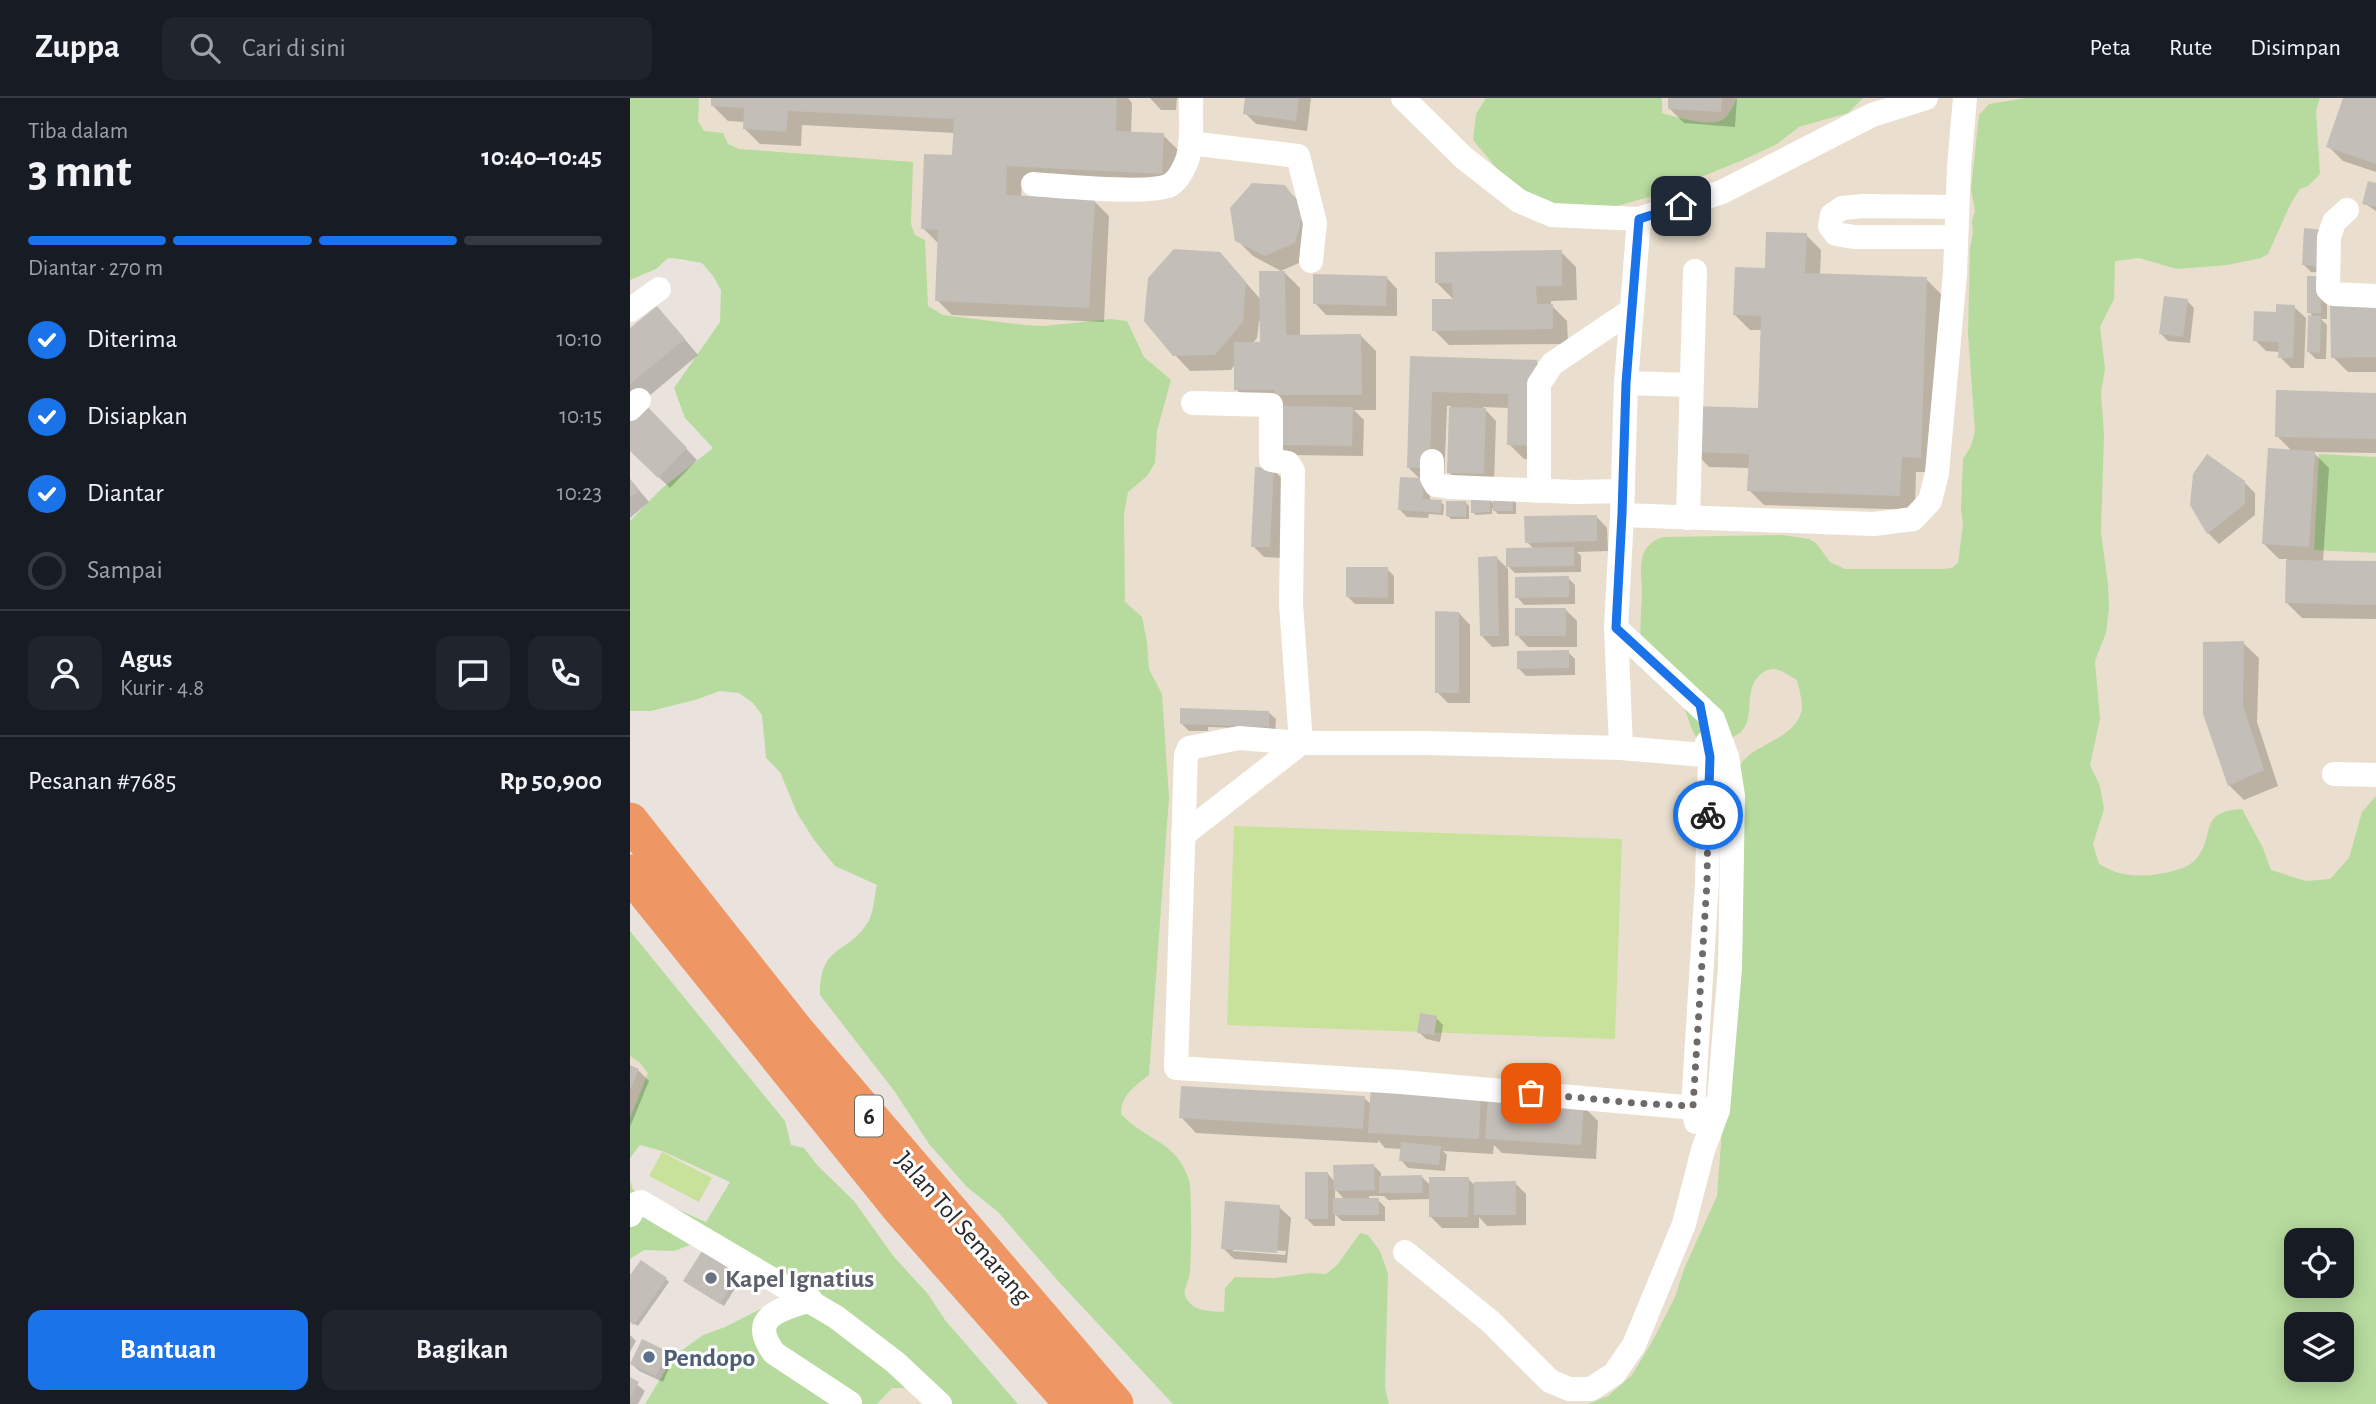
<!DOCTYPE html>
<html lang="id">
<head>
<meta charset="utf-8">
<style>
	body { margin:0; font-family:"Alegreya Sans",sans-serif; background:#20242c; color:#f1f3f6; height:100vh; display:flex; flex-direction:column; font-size:26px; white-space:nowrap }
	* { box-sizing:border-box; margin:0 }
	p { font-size:23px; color:#9ea1a6 }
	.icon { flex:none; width:38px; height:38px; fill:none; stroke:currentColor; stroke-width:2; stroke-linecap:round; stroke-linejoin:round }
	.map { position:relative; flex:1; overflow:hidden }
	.side { display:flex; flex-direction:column; background:#171b24; width:630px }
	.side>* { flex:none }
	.buttons { position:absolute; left:1654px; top:1130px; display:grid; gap:14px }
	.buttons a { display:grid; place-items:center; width:70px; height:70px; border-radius:14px; background:#171b24; box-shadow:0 4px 18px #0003; font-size:35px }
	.pin { position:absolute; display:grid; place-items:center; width:60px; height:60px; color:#fff; margin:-30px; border-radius:14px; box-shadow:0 4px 10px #0006 }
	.courier { position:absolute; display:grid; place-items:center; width:70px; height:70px; margin:-35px; border:5px solid #1a73e8; border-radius:50%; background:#fff; color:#222; box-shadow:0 2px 9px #0007 }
	.summary em { font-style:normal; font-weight:700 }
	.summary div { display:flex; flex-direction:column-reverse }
	.summary { display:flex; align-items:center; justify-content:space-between; height:119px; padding:0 28px }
	h1 { font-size:46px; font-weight:700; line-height:52px }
	.bar { display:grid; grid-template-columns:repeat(4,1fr); gap:10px 7px; align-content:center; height:84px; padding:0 28px }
	.bar i { height:9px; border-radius:5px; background:#363941 }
	.bar .current { background:#1a73e8 }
	.bar p { grid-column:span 4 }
	.line { display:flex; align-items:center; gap:18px; padding:0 28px; border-top:2px solid #363941 }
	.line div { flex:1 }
	.round { display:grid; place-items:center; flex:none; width:74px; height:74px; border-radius:14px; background:#20242c }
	ol { padding:0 28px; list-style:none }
	li { display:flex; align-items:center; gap:21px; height:77px }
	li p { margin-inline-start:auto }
	li .icon { padding:7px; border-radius:50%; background:#1a73e8; color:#fff; stroke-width:4 }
	li:last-child { color:#9ea1a6 }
	li i { width:38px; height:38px; border:4px solid #363941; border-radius:50% }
	.cta { display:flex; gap:14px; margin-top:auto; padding:14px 28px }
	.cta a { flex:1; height:80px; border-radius:14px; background:#1a73e8; color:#fff; font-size:28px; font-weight:700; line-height:80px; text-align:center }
	.cta a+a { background:#20242c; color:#f1f3f6 }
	header { display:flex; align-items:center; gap:42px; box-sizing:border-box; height:98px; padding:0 35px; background:#171b24; border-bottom:2px solid #363941 }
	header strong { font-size:33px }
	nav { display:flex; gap:38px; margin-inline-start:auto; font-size:24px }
	.search { width:490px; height:63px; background:#20242c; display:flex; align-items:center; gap:18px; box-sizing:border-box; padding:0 24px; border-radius:14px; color:#9ea1a6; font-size:26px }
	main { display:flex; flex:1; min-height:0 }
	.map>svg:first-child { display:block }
</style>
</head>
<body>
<header>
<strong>Zuppa</strong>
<div class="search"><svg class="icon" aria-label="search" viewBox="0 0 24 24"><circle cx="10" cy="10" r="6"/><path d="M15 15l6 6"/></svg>Cari di sini</div>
<nav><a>Peta</a><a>Rute</a><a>Disimpan</a></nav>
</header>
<main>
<section class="side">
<div class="summary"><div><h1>3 mnt</h1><p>Tiba dalam</p></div><em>10:40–10:45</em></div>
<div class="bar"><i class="current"></i><i class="current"></i><i class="current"></i><i></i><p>Diantar · 270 m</p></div>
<ol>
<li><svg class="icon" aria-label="check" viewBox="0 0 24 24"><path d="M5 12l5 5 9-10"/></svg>Diterima<p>10:10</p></li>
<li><svg class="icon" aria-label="check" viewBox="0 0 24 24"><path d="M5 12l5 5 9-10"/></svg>Disiapkan<p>10:15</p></li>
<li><svg class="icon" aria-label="check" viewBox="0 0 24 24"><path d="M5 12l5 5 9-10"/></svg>Diantar<p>10:23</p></li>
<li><i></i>Sampai</li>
</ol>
<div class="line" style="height:126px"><a class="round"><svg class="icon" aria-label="person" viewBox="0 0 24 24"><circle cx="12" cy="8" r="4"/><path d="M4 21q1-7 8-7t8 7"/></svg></a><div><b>Agus</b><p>Kurir · 4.8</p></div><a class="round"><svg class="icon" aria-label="chat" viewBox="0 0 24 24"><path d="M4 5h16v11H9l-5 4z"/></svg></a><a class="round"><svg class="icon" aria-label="phone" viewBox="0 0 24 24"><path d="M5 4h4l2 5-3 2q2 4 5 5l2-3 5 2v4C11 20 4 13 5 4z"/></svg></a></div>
<div class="line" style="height:91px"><div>Pesanan #7685</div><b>Rp 50,900</b></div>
<div class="cta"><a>Bantuan</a><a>Bagikan</a></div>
</section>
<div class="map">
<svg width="1746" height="1306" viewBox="0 0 1746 1306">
	<rect width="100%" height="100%" fill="#eae3dd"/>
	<g fill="#eadfce" fill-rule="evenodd">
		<path d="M0,0H1746V1306H554L368,579ZM1666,1143H1712V1188H1666ZM1666,1227H1712V1272H1666Z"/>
		<polygon points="0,958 9,964 18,975 0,1020"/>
		<polygon points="262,1290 286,1290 319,1306 247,1306"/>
	</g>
	<g fill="#b7db9e" fill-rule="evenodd">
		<path d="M0,0H69L68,23L74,33L93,35L98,46L109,51L283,64L281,126L285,137L295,142L298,208L313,217L395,227L414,228L481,221L497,223L514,259L541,282L527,333L525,365L517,378L498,394L494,416L495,504L512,519L517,544L519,571L532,596L539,699L519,977C505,988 491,997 491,1016C516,1043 546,1042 559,1082C562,1091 562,1168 559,1179C558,1186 552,1193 556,1200C564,1214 581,1213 594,1214L595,1190L605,1179L645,1180L680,1175L696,1176L708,1166L730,1135L738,1137L750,1153L758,1176L755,1290L759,1306H543L428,1183L368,1114L337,1089L299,1046L265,994L190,897C190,845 217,858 238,824C244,815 244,798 247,787L205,768L184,742L167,715L150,674L136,660L132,617L123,605L109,595L90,593L65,602L21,613H0V423L31,391L83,350L55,320L44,290L90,224L91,192L83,178L72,165L50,161L38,160L26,171L0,182Z"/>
		<path d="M856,0H1032V15C1046,19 1076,28 1090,23C1099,19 1103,8 1107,0H1233L1218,15L1169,29L1147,46L1113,62L1026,97L987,108L932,112L897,97L874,79L843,42L846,16Z"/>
		<path d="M1396,0H1690L1686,13L1690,76L1678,88L1670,91L1661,105L1638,156L1631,160L1597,167L1547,171L1509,160L1485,163L1484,201L1470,229L1475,271L1471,295L1474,336L1471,435L1478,486L1479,510L1476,535L1465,563L1470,621L1460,667L1470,688L1474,711L1463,746L1469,766C1475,769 1482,773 1489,775C1507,781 1554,776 1566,761C1587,737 1566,714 1612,711L1633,750L1641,772L1676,783L1700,781L1719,760L1732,714L1746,698V1306H958L978,1298L1002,1277L1023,1242L1045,1199L1054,1171L1087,1098L1092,1032L1107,672C1110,668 1113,662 1117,659C1134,644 1163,639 1171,615C1174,606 1169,592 1167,582C1152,574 1143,564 1129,578C1113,593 1126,619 1111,634C1105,639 1094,643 1087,647L1068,642C1056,625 1056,601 1041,585C1035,579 1019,575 1011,571C1010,546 1010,523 1012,499C1013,484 1007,464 1016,451C1020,445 1027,440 1034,439L1152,437L1179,441L1186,445L1200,464L1215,471H1313L1322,470L1328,465L1333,427L1331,411L1333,361L1341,348L1345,333L1338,235L1340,151L1343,135L1342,123L1345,113L1341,91L1349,17L1359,6ZM1666,1143H1712V1188H1666ZM1666,1227H1712V1272H1666Z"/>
		<polygon points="1689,356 1746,359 1746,455 1684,452"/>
		<polygon points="0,833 155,1023 161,1047 174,1050 187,1067 224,1103 264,1159 298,1196 315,1222 388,1306 319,1306 286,1290 262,1290 247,1306 15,1306 44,1258 73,1237 95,1229 156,1198 60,1147 44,1153 14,1152 0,1161 0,1082 3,1092 76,1124 100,1084 32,1053 10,1047 0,1060 0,1020 18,975 9,964 0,958"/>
	</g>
	<g fill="#c8e29b">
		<polygon points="604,728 992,741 985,941 597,927"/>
		<polygon points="32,1054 82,1080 69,1104 19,1078"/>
	</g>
	<g fill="#0003" fill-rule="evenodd">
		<polygon points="83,0 498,0 502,5 501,36 533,37 548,52 546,90 392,83 391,99 464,103 479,118 474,224 322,217 307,202 308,145 293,130 324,59 325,35 172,27 171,48 130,46 115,31 115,24 98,23 83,8"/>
		<polygon points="520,0 547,0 546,12 531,12"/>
		<polygon points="617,0 681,0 677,33 626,26 615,15"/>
		<polygon points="1040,0 1107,0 1105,29 1054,25 1039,10"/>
		<polygon points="1715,0 1746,0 1746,74 1713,63 1698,48"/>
		<polygon points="1739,85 1746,87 1746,113 1734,105"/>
		<polygon points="654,89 670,104 680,160 651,173 623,158 607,142"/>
		<polygon points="1676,132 1699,175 1681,174 1674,167"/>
		<polygon points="1176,137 1191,152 1190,177 1296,181 1311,196 1305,374 1286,374 1285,412 1134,407 1119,392 1120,370 1079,369 1064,353 1129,312 1132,232 1120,232 1105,217 1137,172"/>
		<polygon points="931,154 946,169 947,202 921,203 921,207 937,223 938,246 819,247 804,232 825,203 807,185"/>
		<path d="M605,172L631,202L655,175L670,190V238H731L746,253V312H724L734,322L733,358L658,357L647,346L621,306L606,291V265L601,272L560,273L545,257ZM629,223H631V246H622L627,240Z"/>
		<polygon points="756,179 767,191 767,218 696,217 685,205"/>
		<polygon points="1697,187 1697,221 1691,221 1697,227 1696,261 1686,261 1679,254 1685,220 1679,214"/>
		<polygon points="1557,203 1564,210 1560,245 1538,243 1531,236"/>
		<polygon points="1746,207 1746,274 1718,274 1703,259"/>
		<polygon points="1664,209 1676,220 1674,270 1661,270 1650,259 1650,254 1636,253 1625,242 1647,215"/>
		<polygon points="42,226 68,257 0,314 0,233"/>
		<polygon points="782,260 906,264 921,279 919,362 894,361 879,346 880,310 853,309 866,323 864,386 830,385 819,374 821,308 817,308 814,385 800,389 800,403 811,404 814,407 813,417 799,416 798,420 777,419 770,412 791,382 778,369"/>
		<polygon points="1648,294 1746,297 1746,355 1683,354 1699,370 1693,464 1746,465 1746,521 1672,520 1657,505 1657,461 1649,461 1633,445 1662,353 1647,338"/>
		<polygon points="17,310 67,362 40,390 0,351 0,326"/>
		<polygon points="643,371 654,383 651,460 634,459 623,448"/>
		<polygon points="0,381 19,404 0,420"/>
		<polygon points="1614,384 1625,395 1625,417 1589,446 1578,435"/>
		<polygon points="859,401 865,407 883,402 886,405 886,416 868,416 862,410 862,416 846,417 843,414"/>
		<polygon points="836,405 839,408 839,421 821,421 818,418"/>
		<polygon points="966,418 977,430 978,453 947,454 951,458 951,474 885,475 878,468 904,451 897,444"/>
		<polygon points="867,460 878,471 879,548 862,549 851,537"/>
		<polygon points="757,471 764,478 764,506 725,506 718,499"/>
		<polygon points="938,480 945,487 945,506 894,507 887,499"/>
		<polygon points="936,512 947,523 947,549 898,549 887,537"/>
		<polygon points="829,515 840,527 840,605 818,605 807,594"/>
		<polygon points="1613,545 1629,560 1627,624 1648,688 1614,702 1599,687"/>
		<polygon points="938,554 945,561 945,577 896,578 889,571"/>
		<polygon points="638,614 646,621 645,635 611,630 578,629 578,633 559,633 552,626"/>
		<polygon points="806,920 813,927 810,944 796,941 789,934"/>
		<polygon points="0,969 8,972 19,983 0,1029"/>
		<polygon points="743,989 953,1008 968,1023 966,1061 872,1055 864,1047 863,1056 813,1053 817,1057 815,1073 778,1070 771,1062 772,1051 755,1050 748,1042 748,1045 566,1035 551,1019 734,1000 742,1007"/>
		<path d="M744,1068L751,1075V1079H792L801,1088L838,1081L846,1088L885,1085L896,1096V1127L857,1128L849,1119V1130H812L800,1118V1101L758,1102L754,1098H739V1102H748L755,1109V1123H712L705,1116V1128H684L677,1121L698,1076L705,1084ZM705,1091L715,1102H705Z"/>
		<path d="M649,1109L661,1120L657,1165L604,1161L593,1150ZM603,1150L656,1153L655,1157L603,1153Z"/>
		<polygon points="108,1178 111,1181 94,1208 58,1186"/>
		<polygon points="0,1180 36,1181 39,1184 8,1228 0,1223"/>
		<polygon points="0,1237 6,1243 0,1254"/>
		<polygon points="36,1254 43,1261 33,1284 9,1273 2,1266"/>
		<polygon points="0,1281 15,1293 8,1306 0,1306"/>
	</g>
	<g fill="#c3beb8">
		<polygon points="81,0 487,0 486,33 534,35 532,76 377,68 376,97 465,101 459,210 305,203 308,132 291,131 294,56 322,57 324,21 158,13 156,34 113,31 114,10 81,8"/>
		<polygon points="615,0 669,0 666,23 613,16"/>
		<polygon points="1038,0 1092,0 1091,14 1038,11"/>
		<polygon points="1713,0 1746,0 1746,66 1696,49"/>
		<polygon points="1738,83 1746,85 1746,109 1732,106"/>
		<polygon points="622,85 655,87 674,113 665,145 635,158 605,143 600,110"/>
		<polygon points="1674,130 1695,132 1693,169 1672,167"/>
		<polygon points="1136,134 1177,135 1175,175 1297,179 1291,360 1272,359 1270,398 1117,393 1119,356 1062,354 1063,308 1128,310 1131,218 1103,217 1105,169 1135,170"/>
		<polygon points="544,151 590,154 616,184 613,224 585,257 543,258 514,223 518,180"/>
		<polygon points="932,152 932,188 906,188 907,206 923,206 923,231 802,233 802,201 823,201 822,185 805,185 805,154"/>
		<polygon points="629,173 655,173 656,237 731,236 732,297 645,297 645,292 604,292 604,244 630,244"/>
		<polygon points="683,176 757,178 756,208 683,206"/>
		<rect x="1677" y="178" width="14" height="37"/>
		<polygon points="1534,198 1558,201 1553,239 1529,236"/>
		<polygon points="1700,205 1746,205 1746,259 1701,260"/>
		<polygon points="1646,206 1665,207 1663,260 1648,260 1649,244 1623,243 1624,213 1646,214"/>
		<polygon points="27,208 55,241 0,286 0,230"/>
		<polygon points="1678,217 1691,218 1690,255 1677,254"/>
		<polygon points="780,258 907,262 904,348 877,347 878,296 802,294 800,370 777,370"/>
		<polygon points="1646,292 1746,295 1746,341 1645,339"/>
		<polygon points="17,308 57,350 28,380 0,353 0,323"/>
		<polygon points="646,308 723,309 722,348 645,347"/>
		<polygon points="819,309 856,310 854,376 817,375"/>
		<polygon points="1638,350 1685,353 1679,449 1632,446"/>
		<polygon points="1577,356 1615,383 1615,406 1577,436 1560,407 1563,376"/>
		<polygon points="625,369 644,370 640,449 621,449"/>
		<polygon points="770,379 794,380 793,401 812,402 811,415 768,412"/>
		<polygon points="0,381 9,392 0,400"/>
		<polygon points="860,399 860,414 841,415 841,400"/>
		<rect x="863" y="400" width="20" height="13"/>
		<polygon points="816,403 836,403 836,419 816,418"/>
		<polygon points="967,417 967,443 895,445 894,418"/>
		<polygon points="944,449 944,468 876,469 876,450"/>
		<polygon points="867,458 869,538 850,538 848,459"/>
		<polygon points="1656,462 1746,463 1746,507 1655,505"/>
		<polygon points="716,469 758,469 758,500 716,499"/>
		<polygon points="939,478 939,499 885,500 885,479"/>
		<rect x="885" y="510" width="51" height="28"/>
		<polygon points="805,513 829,514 829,595 805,595"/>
		<polygon points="1614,543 1613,607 1634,672 1598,688 1573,616 1573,544"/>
		<polygon points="939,552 939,570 887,571 887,553"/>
		<polygon points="550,610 639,613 639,629 550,626"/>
		<polygon points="790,915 807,918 804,937 787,935"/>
		<polygon points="0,967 9,971 0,992"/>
		<polygon points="741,987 851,993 849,1041 738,1035"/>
		<polygon points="551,988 735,998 733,1031 549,1020"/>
		<polygon points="858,1000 954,1006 951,1047 855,1041"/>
		<polygon points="771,1044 811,1048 809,1067 769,1063"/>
		<polygon points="744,1066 745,1092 704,1093 703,1067"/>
		<rect x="675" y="1074" width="23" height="47"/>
		<polygon points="792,1077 793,1095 749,1095 749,1078"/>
		<polygon points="799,1079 839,1079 838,1119 799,1119"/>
		<polygon points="886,1083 886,1117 844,1117 844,1084"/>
		<rect x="703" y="1100" width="46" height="17"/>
		<polygon points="595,1103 650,1107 647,1155 591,1151"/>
		<polygon points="72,1153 109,1177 90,1206 53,1183"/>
		<polygon points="11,1162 37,1180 4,1227 0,1224 0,1177"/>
		<polygon points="12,1241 37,1253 26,1278 0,1266"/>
		<polygon points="0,1279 9,1284 0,1301"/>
	</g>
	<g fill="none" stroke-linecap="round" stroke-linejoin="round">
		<g stroke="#fff" stroke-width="24">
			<polyline points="773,0 834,60 889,103 922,117 1009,121 1092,94 1242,17 1296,0"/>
			<polyline points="560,45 668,58 685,125 681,163"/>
			<path d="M403,86C430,88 520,97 540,87C547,83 553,72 556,65C564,46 560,20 561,0"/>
			<polyline points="1717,112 1704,124 1699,139 1698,191 1703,196 1746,198"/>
			<polyline points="1326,139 1224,139 1206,136 1200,128 1202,117 1212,110 1233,108 1327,109"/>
			<polyline points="0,212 29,191"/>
			<polyline points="996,285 1061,287"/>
			<polyline points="0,311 9,302"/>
			<polyline points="802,363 802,380 806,387 819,389 945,394 993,393"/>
			<polyline points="909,393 909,286 922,266 1002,212"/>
			<polyline points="992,417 1244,426 1283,421 1300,403 1307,375 1325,175 1329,69 1335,0"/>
			<polyline points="1058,420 1065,173"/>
			<polyline points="991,650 986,530 992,417 996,285 1009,121"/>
			<polyline points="1704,676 1746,677"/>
			<polyline points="553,737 671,645 661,506 663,373 658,365 641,362 641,307 563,305"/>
			<polyline points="1088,1012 771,984 546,970 556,657 559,650 609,640 671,645 797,645 991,650 1097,659"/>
			<polyline points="1066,1024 1063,1008 1077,784 1080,659 1077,645"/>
			<polyline points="0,1117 6,1106 11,1104 206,1219 265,1264 310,1306"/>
			<polyline points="775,1154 861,1224 920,1283 939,1291 961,1291 984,1276 1004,1247 1054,1126 1073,1052 1088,1012 1100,870 1103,698 1097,659 1083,621 986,530"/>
			<path d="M181,1202C151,1211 117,1218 144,1255L220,1305L219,1306"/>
		</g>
		<g stroke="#ee9764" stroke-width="37">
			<polyline points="0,723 166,933 485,1306"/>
			<polyline points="0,775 269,1109 443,1306"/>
		</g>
	</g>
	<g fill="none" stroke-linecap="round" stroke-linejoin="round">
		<polyline stroke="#6d6a68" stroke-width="7" stroke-dasharray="0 12.6" points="901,995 1004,1005 1063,1008 1077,784 1078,717"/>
		<polyline stroke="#1a73e8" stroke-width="9" points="1051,108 1009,121 996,285 992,416 986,530 1070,607 1080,659 1078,717"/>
	</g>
	<circle fill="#6b7280" stroke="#fff" stroke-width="2.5" cx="81" cy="1180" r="7"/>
	<circle fill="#5c6f8a" stroke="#fff" stroke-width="2.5" cx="19" cy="1259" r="7"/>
	<g text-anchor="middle" stroke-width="6" stroke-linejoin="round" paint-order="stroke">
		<rect fill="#fff" stroke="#696969" stroke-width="2" x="225" y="997.5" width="28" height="41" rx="5"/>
		<g font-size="24" font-weight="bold" fill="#292929">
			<text x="239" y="1026">6</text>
		</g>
		<g font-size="26" fill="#292929" stroke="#fff">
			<text transform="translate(334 1129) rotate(49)" y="9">Jalan Tol Semarang</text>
		</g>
		<g font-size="26" font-weight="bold" fill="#5b616d" stroke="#fff" text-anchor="start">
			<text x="95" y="1189">Kapel Ignatius</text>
		</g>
		<g font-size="26" font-weight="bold" fill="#4e5e75" stroke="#fff" text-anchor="start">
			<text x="33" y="1268">Pendopo</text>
		</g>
	</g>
</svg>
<div class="buttons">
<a><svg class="icon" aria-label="locate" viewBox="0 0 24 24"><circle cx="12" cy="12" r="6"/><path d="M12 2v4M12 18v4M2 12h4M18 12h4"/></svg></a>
<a><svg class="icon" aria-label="layers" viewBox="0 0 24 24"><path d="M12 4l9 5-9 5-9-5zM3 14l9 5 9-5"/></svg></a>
</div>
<div class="pin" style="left:901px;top:995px;background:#ea580c"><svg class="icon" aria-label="bag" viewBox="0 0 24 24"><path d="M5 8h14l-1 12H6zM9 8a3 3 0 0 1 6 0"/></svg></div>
<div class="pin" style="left:1051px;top:108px;background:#1f2937"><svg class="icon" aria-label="home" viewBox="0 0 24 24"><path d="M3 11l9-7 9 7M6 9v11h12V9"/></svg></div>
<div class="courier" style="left:1078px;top:717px"><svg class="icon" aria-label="bike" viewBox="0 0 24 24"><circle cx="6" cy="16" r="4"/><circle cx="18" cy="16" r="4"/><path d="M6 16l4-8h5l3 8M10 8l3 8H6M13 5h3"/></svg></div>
</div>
</main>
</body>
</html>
